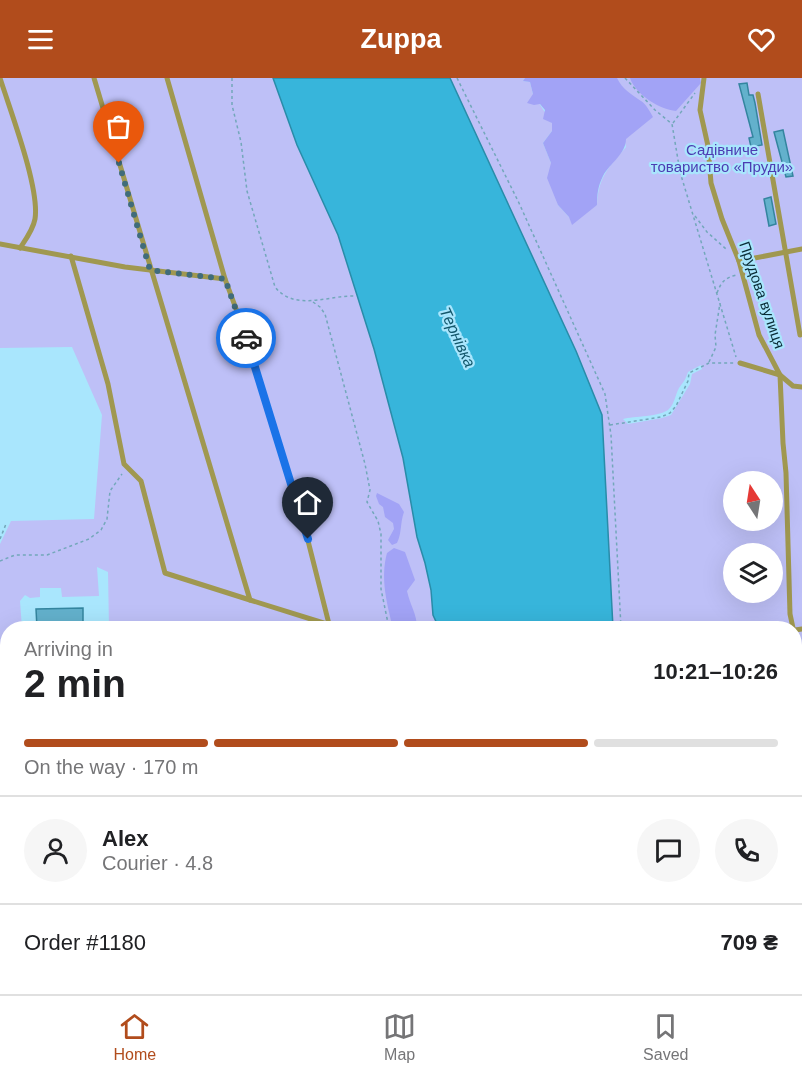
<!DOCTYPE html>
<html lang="en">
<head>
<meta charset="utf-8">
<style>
	body { margin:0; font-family:Helvetica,sans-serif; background:#f6f6f6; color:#202124; height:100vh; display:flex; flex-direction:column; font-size:22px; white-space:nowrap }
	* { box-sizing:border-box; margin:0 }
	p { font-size:20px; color:#757577 }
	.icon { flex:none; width:33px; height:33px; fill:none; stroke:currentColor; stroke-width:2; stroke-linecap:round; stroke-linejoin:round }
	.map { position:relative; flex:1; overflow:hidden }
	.details { position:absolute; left:0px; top:543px; width:802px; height:374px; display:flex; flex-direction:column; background:#fff; border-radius:24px 24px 0 0; box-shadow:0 6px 24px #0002 }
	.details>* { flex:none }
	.needle { width:39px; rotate:348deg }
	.controls { position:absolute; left:723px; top:393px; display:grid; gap:12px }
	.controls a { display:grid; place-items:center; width:60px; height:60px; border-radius:50%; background:#fff; box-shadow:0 6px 24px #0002; font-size:30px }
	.pin { position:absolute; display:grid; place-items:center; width:51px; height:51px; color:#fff; margin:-62px -26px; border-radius:50% 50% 50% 0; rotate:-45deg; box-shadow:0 0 6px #0007 }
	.pin .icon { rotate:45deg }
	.courier { position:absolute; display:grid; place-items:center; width:60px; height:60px; margin:-30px; border:4px solid #1a73e8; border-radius:50%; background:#fff; color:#222; box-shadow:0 2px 8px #0007 }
	.summary em { font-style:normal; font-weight:700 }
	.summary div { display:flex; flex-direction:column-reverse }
	.summary { display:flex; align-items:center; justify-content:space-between; height:102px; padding:0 24px }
	h1 { font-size:39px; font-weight:700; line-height:45px }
	.bar { display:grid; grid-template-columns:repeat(4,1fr); gap:9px 6px; align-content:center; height:72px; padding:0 24px }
	.bar i { height:8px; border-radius:4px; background:#e0e0e0 }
	.bar .current { background:#b14c1c }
	.bar p { grid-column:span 4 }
	.line { display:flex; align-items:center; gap:15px; padding:0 24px; border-top:2px solid #e0e0e0 }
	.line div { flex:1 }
	.round { display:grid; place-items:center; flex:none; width:63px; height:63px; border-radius:32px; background:#f6f6f6 }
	header { display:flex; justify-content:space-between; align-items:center; height:78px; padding:0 24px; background:#b14c1c; color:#fff; font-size:27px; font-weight:700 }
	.tab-bar { display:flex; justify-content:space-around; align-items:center; height:84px; border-top:2px solid #e0e0e0; background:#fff; font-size:16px; color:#757577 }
	.tab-bar a { display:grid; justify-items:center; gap:3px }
	.tab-bar .current { color:#b14c1c }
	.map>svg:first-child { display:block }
</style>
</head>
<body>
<header><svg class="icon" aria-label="menu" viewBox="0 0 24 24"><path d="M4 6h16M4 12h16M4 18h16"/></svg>Zuppa<svg class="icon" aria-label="heart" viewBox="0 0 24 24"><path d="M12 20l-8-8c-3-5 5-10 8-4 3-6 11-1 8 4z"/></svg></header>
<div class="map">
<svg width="802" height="916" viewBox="0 0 802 916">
	<rect width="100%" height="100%" fill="#a9e6fd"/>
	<g fill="#bec0f7" fill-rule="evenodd">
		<polygon points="0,0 274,0 297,67 338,157 374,271 403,380 417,459 425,485 431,512 433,537 439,550 109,550 108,494 97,489 99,518 62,519 61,510 40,510 40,519 30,520 25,517 20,523 22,550 8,550 7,667 0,668 0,466 11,443 94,441 102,337 72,269 0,270"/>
		<path d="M450,0H525L523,3L530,4L533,16L552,45V53L543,65L551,85L558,127L569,139L597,127C598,99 609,89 626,69L613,0H802V873L795,875V550H694L682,543L686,550H613L602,337L576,273ZM701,287L702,291L692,296L690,306L671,337L662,340L628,346L623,341C633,338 661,339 669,331C675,325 675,317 679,310C684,303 685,303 688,294ZM734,404H772V442H734ZM734,476H772V514H734Z"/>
		<polygon points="795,894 802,899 802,916 344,916 345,909 795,909"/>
	</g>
	<g fill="#a2a3f6">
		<path d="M525,0H617C622,11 631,16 641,23C646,26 650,34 653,39L626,61C626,76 610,85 603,98C598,108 597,116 597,127L572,147L569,139L558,127L547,100L551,85L543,65L552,53V45L543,41L545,32L540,26L534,27L527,25L533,16L530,4L523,3Z"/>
		<path d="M630,0H700L701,5L676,33C659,31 636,17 630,0Z"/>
		<path d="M377,415L399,426L404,434C400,445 402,455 397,465L392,467L388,462L394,451L393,445L385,439L383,429L379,426L376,418Z"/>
		<path d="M394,470L405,474L415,502L407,513C410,527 417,536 417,550H393C387,526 380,500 387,475Z"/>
	</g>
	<polygon fill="#37b5db" stroke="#298ca9" stroke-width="1.5" points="273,0 450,0 576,273 602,337 613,550 439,550 433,537 431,512 425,485 417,459 403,380 374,271 338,157 297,67"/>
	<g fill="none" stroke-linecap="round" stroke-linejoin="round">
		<polyline stroke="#298ca9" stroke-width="2" points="606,909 608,916"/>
	</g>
	<g fill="#63b1cc" stroke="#34859f" stroke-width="1.5">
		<polygon points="747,5 749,17 753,17 755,25 762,67 751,69 749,60 753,59 739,6"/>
		<polygon points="783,52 793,98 786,99 774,54"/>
		<polygon points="771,119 776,146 769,148 764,121"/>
		<polygon points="83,530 83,550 37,550 36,531"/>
		<rect x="0" y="719" width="8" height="34"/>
		<polygon points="0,766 8,767 8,842 0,842"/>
		<rect x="231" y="909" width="30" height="7"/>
	</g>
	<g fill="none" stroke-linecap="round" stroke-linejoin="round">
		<g stroke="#73a7ba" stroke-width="1.5" stroke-dasharray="3 3" stroke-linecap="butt">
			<path d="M232,0V27L241,64L247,113L275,209C295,234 329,217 355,218"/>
			<polyline points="457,0 519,125 605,316 611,357 621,550"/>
			<polyline points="625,0 655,32 672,46 680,94 736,279"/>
			<polyline points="673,45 695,15"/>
			<polyline points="695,138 707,154 726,171"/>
			<path d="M717,215C721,204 725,200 736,197"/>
			<polyline points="313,224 320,229 325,236 365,386 370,412 367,424 378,443 381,456 381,511 389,550"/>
			<polyline points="709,284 716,269 715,257 720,225"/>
			<polyline points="610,347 661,339 670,335 676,328 688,303 689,295 709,285 734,285"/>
			<polyline points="0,461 6,446"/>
			<polyline points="0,483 15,477 47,477 89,461 101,452 107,441 110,413 122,396"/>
			<polyline points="730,909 735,916"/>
			<polyline points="418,916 418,909"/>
			<polyline points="801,916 802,912"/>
		</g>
		<g stroke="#a09850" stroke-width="5">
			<path d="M0,0C10,32 40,110 35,141C33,152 26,161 20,170"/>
			<polyline points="94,0 250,522 330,547"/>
			<polyline points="167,0 225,201 245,255 302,439 330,550"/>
			<polyline points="704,0 700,32 708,68 711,105 722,141 739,183 759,257 780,297 783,365 786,395 790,536 793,550"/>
			<polyline points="758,16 800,257"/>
			<polyline points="0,166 125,189 225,201"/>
			<polyline points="71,178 108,306 124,386 141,403 165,495 250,522"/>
			<polyline points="739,183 802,171"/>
			<polyline points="740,285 780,297 793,308 802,309"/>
			<polyline points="795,552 802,551"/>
			<polyline points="795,610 795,640 802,708"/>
		</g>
		<g stroke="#80750b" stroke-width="14">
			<polyline points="0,675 8,675"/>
			<polyline points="795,884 802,888"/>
		</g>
	</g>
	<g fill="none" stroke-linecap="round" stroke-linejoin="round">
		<polyline stroke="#406c7b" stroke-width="6" stroke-dasharray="0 10.8" points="119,85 150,192 225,201 246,260"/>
		<polyline stroke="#1a73e8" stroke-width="8" points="246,260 308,461"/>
	</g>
	<g text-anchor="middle" stroke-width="4.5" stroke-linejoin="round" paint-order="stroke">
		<g font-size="15" fill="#4c3cb2" stroke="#a9e6fd">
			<text x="722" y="77">Садівниче<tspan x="722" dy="17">товариство «Пруди»</tspan></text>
		</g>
		<g font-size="15" fill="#082b35" stroke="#a9e6fd">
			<text transform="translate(762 217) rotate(71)" y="5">Прудова вулиця</text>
		</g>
		<g font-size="16" font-style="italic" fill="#12566a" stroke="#a9e6fd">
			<text transform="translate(458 259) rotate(65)" y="6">Тернівка</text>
		</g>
	</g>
</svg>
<div class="controls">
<a><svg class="needle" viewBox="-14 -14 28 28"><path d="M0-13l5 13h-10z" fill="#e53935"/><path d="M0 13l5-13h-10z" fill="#757577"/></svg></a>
<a><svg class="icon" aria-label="layers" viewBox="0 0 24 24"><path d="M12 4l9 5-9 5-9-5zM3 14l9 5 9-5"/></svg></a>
</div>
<div class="pin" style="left:119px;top:85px;background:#ea580c"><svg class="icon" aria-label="bag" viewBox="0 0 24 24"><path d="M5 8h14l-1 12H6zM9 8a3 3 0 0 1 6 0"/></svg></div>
<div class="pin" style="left:308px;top:461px;background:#1f2937"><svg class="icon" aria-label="home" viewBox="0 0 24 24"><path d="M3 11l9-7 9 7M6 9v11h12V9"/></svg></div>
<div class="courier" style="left:246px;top:260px"><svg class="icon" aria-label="car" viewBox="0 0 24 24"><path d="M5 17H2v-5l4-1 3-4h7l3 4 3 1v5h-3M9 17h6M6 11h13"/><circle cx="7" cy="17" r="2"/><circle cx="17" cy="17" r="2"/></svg></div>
<section class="details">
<div class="summary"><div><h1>2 min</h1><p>Arriving in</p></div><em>10:21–10:26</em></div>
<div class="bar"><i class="current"></i><i class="current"></i><i class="current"></i><i></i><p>On the way · 170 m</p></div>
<div class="line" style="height:108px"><a class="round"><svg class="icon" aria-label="person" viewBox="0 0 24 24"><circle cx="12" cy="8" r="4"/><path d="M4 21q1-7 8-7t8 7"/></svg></a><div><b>Alex</b><p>Courier · 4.8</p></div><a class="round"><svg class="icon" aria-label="chat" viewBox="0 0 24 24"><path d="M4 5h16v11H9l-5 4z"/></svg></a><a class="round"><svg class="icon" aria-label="phone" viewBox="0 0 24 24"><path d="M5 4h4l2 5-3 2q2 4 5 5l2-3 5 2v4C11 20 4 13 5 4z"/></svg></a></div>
<div class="line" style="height:78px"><div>Order #1180</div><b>709 ₴</b></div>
</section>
</div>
<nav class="tab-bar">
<a class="current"><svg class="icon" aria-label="home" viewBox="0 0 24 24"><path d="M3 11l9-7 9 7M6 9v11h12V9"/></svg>Home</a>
<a><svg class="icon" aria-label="map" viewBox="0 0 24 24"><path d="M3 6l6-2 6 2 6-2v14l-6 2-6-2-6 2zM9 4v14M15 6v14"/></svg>Map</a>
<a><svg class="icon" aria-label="saved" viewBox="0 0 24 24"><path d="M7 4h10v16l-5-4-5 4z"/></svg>Saved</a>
</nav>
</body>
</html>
